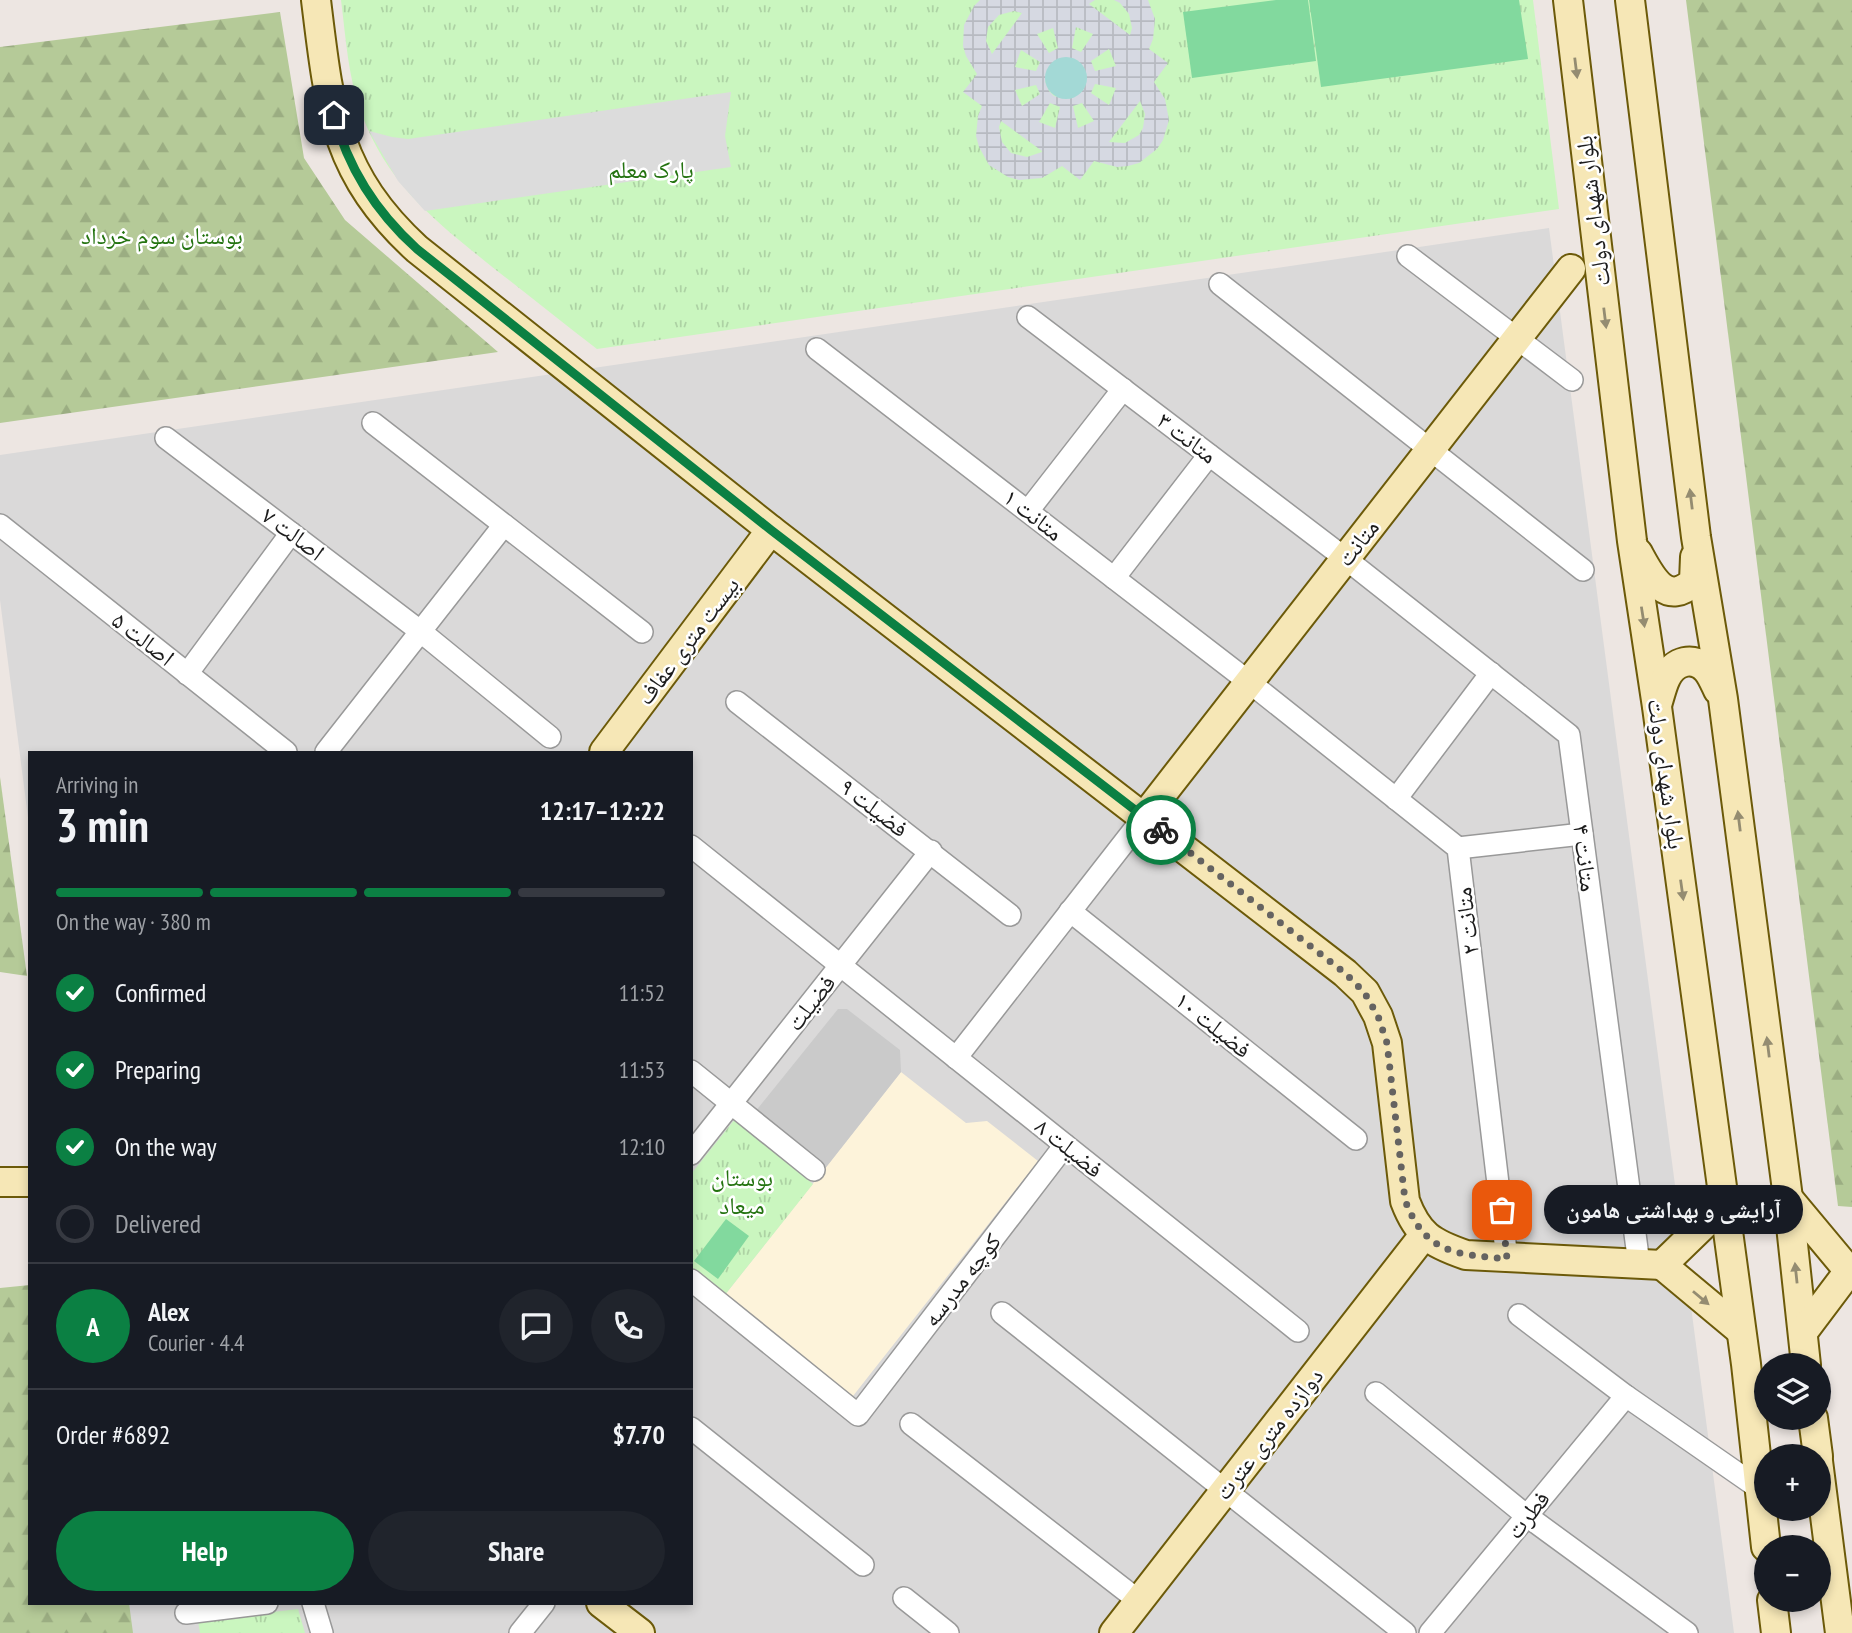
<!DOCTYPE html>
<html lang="en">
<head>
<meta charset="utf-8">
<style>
	body { margin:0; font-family:"PT Sans Narrow","Noto Naskh Arabic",sans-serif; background:#20242c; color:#f1f3f6; height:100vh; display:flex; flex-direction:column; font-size:26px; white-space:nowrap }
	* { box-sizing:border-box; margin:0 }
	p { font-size:23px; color:#9ea1a6 }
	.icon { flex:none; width:38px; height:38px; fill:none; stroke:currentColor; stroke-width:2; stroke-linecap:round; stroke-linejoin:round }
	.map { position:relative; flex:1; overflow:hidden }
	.side { position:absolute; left:28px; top:751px; width:665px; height:854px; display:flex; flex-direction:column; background:#171b24; border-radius:0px; box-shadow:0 4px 10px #0003 }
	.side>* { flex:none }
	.fabs { position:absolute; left:1754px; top:1353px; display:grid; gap:14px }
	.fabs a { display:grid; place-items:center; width:77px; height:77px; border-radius:50%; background:#171b24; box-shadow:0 4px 10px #0003; font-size:35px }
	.pin { position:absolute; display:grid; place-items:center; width:60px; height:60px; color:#fff; margin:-30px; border-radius:14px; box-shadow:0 4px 10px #0006 }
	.courier { position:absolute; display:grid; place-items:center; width:70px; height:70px; margin:-35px; border:5px solid #0b8043; border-radius:50%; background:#fff; color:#222; box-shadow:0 2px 9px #0007 }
	.bubble { position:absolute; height:49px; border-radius:24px; background:#171b24; box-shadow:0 4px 10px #0003; font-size:23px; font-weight:700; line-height:49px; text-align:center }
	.summary em { font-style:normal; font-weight:700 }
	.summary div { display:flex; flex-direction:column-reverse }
	.summary { display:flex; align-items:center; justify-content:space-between; height:119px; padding:0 28px }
	h1 { font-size:46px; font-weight:700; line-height:52px }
	.bar { display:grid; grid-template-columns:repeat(4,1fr); gap:10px 7px; align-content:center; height:84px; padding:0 28px }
	.bar i { height:9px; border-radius:5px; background:#363941 }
	.bar .active { background:#0b8043 }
	.bar p { grid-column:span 4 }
	.line { display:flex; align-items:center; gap:18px; padding:0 28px; border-top:2px solid #363941 }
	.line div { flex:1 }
	.round { display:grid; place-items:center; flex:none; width:74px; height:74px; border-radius:37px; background:#20242c }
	ol { padding:0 28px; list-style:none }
	li { display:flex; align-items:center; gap:21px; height:77px }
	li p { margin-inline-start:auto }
	li .icon { padding:7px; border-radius:50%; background:#0b8043; color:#fff; stroke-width:4 }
	li:last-child { color:#9ea1a6 }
	li i { width:38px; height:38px; border:4px solid #363941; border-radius:50% }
	.action { display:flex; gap:14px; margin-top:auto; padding:14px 28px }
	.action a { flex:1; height:80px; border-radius:42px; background:#0b8043; color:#fff; font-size:28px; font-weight:700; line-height:80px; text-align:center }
	.action a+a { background:#20242c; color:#f1f3f6 }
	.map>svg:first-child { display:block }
</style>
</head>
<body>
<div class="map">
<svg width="1852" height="1633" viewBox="0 0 1852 1633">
	<defs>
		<pattern id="forest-firs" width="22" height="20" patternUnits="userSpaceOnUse" patternTransform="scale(1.75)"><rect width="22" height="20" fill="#b5ca98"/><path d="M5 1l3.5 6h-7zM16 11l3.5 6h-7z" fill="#9bad82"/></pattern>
		<pattern id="park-tufts" width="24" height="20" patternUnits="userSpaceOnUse" patternTransform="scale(1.75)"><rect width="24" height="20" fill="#caf6bf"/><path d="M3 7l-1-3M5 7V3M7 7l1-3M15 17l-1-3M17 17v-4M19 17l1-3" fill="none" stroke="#add2a4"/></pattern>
		<pattern id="plaza-grid" width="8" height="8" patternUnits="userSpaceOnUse" patternTransform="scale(1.75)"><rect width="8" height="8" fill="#d6d9e2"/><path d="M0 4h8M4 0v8" fill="none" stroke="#b7bac1"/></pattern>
	</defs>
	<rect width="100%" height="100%" fill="#ede6e2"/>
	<polygon fill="#dad9d9" points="1549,228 1734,1633 132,1633 128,1603 691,1603 691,752 30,752 30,833 0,600 0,455"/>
	<polygon fill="#fdf3da" points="901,1072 966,1123 987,1121 1038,1161 853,1396 724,1296"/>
	<polygon fill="#cacaca" points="838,1009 847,1009 900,1050 901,1072 824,1170 755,1112"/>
	<g fill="url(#forest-firs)">
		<polygon points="1686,0 1852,0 1852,1207 1838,1206"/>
		<polygon points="280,12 304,158 345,220 498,352 0,423 0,47"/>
		<polygon points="0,777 27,976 0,972"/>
		<polygon points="30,1285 30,1603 129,1603 133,1633 0,1633 0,1288"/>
	</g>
	<g fill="url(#park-tufts)">
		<path d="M341,0H1533L1559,209L597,349C563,323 530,296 496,270C439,224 389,187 362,115C348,78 346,39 341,0Z"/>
		<polygon points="735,1119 813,1184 724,1296 691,1270 691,1174"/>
		<polygon points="298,1609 305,1633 200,1633 198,1621"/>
	</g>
	<g fill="#82d99e">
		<polygon points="1276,0 1308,0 1316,61 1192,78 1183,12"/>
		<polygon points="1309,0 1519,0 1528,59 1321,87"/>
		<polygon points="726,1219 749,1236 718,1279 694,1261"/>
	</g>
	<polygon fill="#dcdcdc" points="731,92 725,136 731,167 425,211 398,181 369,131 392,137 408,139"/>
	<path fill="url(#plaza-grid)" fill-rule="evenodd" d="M980,0H1095L1089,4L1130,35L1132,28L1129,14L1120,3L1114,0H1148L1155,19L1153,39L1149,49L1168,63L1154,82L1165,99L1169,120L1163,140L1157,149L1139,163L1128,166L1117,167L1094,161L1080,180L1062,166L1042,178L1019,180L1008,177L989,165L979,147L976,136L978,116L982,106L963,92L977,74L966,56L963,46L964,25L974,6ZM1014,11L1022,13L992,54L986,41L988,27L999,15ZM1076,27L1093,34L1081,52L1072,48ZM1053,28L1058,48L1049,53L1037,34ZM1109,49L1116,66L1095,71L1091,61ZM1021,50L1040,62L1036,71L1015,67ZM1077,60L1085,71V86L1081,92L1072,98H1061L1054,96L1049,91L1045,81ZM1095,84L1116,88L1109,105L1091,93ZM1036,85L1040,94L1022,106L1015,90ZM1140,101L1145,114L1143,128L1139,135L1125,143L1109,142ZM1050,103L1060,107L1055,128L1039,122ZM1082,103L1094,121L1078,128L1073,106ZM1001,121L1042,151V152L1027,157L1011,153L1002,142L999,127Z"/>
	<circle fill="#a3d9d6" cx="1066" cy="78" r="21"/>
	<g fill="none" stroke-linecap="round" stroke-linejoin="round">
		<defs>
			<g id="street">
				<polyline points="1408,256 1572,380"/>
				<polyline points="1220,284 1583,570"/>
				<polyline points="1028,317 1346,559 1569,735 1639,1264"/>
				<polyline points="817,349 1249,682 1458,848 1507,1259"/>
				<polyline points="373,423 642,632"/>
				<polyline points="166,438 420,631 550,737"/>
				<polyline points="1028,511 1123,389"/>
				<polyline points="0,525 286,752"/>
				<polyline points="1114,578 1209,455"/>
				<polyline points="187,674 291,533"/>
				<polyline points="737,702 1010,915"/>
				<polyline points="326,752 504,525"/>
				<polyline points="1396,799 1491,673"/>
				<polyline points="691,846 1298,1331"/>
				<polyline points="1458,848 1582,834"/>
				<polyline points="1070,911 1356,1139"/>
				<polyline points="956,1058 1144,817"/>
				<polyline points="691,1071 814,1170"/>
				<polyline points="691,1154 931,851"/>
				<polyline points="691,1280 858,1415 1065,1145"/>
				<polyline points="1002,1313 1405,1633"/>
				<polyline points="1519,1315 1626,1396 1760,1489"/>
				<polyline points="1376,1393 1527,1516 1687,1633"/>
				<polyline points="911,1424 1139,1601"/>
				<polyline points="691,1428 863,1565"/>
				<polyline points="904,1598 948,1633"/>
				<polyline points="313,1603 322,1633"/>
				<polyline points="186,1613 267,1603"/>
				<polyline points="520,1633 544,1603"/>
				<polyline points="1430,1633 1626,1396"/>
			</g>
			<g id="secondary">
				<path d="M316,0C329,106 334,173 417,249L771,530L1345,973L1365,992L1378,1016L1387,1043L1405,1201C1418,1235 1431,1243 1466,1255L1662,1265"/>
				<polyline points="1568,0 1632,541 1657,707 1746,1364 1766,1547"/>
				<polyline points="1630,0 1696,537 1723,699 1788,1198 1806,1365"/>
				<path d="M1638,553C1650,575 1666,609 1694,581L1695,557"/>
				<path d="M1657,705C1660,696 1662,686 1666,678C1674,661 1694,655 1707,670C1712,676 1715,684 1718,690"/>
				<polyline points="604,752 771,530"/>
				<polyline points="1144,817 1571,269"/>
				<polyline points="0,1182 30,1182"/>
				<polyline points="1788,1198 1849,1271"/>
				<polyline points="1662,1265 1740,1330"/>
				<polyline points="1662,1265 1724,1205"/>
				<polyline points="1803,1332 1849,1271"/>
				<polyline points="1813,1418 1818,1456"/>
				<polyline points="1818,1461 1840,1633"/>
				<polyline points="1772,1600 1776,1633"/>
				<polyline points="601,1603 640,1633"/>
				<polyline points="1114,1633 1424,1235"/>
			</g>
		</defs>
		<use href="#street" stroke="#999" stroke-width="24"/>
		<use href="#secondary" stroke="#6c5a09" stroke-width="32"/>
		<use href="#street" stroke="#fff" stroke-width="21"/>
		<use href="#secondary" stroke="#f6e7b6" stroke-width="28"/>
	</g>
	<defs><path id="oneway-solid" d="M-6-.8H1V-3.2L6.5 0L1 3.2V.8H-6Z" transform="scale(1.75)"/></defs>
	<g fill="#948c71">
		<use href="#oneway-solid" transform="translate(1576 68) rotate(83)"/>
		<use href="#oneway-solid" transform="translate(1605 318) rotate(83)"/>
		<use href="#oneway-solid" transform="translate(1691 499) rotate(-97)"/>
		<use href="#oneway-solid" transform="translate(1643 617) rotate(81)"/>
		<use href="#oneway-solid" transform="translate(1739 821) rotate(-97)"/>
		<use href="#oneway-solid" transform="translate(1682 890) rotate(82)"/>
		<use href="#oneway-solid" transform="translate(1768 1047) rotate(-97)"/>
		<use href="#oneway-solid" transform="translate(1796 1273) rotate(-96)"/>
		<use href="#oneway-solid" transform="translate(1701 1298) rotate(40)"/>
	</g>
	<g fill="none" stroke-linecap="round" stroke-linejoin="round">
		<path stroke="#656361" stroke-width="7" stroke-dasharray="0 12.6" d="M1161,830L1345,973L1364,992L1378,1016L1387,1043L1405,1200C1425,1254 1456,1254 1507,1259L1502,1210"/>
		<path stroke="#0b8043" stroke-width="9" d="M334,115C348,169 376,212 417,249L771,530L1161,830"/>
	</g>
	<g text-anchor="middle" stroke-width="5" stroke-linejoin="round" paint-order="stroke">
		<g font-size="24" fill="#247310" stroke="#fff">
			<text x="651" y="178">پارک معلم</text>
			<text x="162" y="244">بوستان سوم خرداد</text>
			<text x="742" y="1186">بوستان<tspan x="742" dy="28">میعاد</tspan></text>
		</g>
		<g font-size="24" fill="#1c1c1c" stroke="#fff">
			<text transform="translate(1593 211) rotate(-97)" y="8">بلوار شهدای دولت</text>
			<text transform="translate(1187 438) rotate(37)" y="8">متانت ۳</text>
			<text transform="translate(1033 515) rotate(38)" y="8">متانت ۱</text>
			<text transform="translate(293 534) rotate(37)" y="8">اصالت ۷</text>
			<text transform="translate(1358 543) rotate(-52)" y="8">متانت</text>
			<text transform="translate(143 639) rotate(38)" y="8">اصالت ۵</text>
			<text transform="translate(688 641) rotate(-53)" y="8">بیست متری عفاف</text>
			<text transform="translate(1666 774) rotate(82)" y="8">بلوار شهدای دولت</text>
			<text transform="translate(874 808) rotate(38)" y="8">فضیلت ۹</text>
			<text transform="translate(1585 858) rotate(83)" y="8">متانت ۴</text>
			<text transform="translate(1467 921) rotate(-97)" y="8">متانت ۲</text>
			<text transform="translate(811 1003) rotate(-52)" y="8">فضیلت</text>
			<text transform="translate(1213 1025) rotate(39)" y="8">فضیلت ۱۰</text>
			<text transform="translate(1069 1148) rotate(39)" y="8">فضیلت ۸</text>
			<text transform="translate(962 1280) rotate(-52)" y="8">کوچه مدرسه</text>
			<text transform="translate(1269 1434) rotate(-52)" y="8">دوازده متری عترت</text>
			<text transform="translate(1528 1515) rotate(-51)" y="8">فطرت</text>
		</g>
	</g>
</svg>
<div class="fabs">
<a><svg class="icon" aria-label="layers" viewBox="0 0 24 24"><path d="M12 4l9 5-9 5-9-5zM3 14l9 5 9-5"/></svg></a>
<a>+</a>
<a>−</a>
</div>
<div class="pin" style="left:1502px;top:1210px;background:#ea580c"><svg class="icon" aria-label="bag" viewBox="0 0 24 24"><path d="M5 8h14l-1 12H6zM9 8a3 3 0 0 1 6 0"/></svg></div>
<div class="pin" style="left:334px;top:115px;background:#1f2937"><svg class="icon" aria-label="home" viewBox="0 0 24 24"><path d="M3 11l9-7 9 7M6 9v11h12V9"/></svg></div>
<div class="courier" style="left:1161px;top:830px"><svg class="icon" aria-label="bike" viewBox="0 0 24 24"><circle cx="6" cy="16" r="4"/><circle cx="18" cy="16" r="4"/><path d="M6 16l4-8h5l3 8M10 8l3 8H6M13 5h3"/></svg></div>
<div class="bubble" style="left:1544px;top:1185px;width:259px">آرایشی و بهداشتی هامون</div>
<section class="side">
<div class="summary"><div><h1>3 min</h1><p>Arriving in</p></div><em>12:17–12:22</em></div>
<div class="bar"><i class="active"></i><i class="active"></i><i class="active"></i><i></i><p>On the way · 380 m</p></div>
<ol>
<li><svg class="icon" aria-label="check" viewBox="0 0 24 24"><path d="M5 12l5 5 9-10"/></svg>Confirmed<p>11:52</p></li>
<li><svg class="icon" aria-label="check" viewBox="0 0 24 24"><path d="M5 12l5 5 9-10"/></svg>Preparing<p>11:53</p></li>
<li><svg class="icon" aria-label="check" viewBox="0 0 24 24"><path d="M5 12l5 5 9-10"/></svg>On the way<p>12:10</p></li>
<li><i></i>Delivered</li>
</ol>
<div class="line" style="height:126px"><b class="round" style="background:#0b8043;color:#fff">A</b><div><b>Alex</b><p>Courier · 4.4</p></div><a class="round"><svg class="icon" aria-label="chat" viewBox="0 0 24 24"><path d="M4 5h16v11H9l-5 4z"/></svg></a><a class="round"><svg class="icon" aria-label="phone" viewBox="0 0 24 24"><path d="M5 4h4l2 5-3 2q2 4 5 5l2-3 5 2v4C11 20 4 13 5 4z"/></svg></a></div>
<div class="line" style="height:91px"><div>Order #6892</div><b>$7.70</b></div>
<div class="action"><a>Help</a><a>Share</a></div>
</section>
</div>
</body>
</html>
